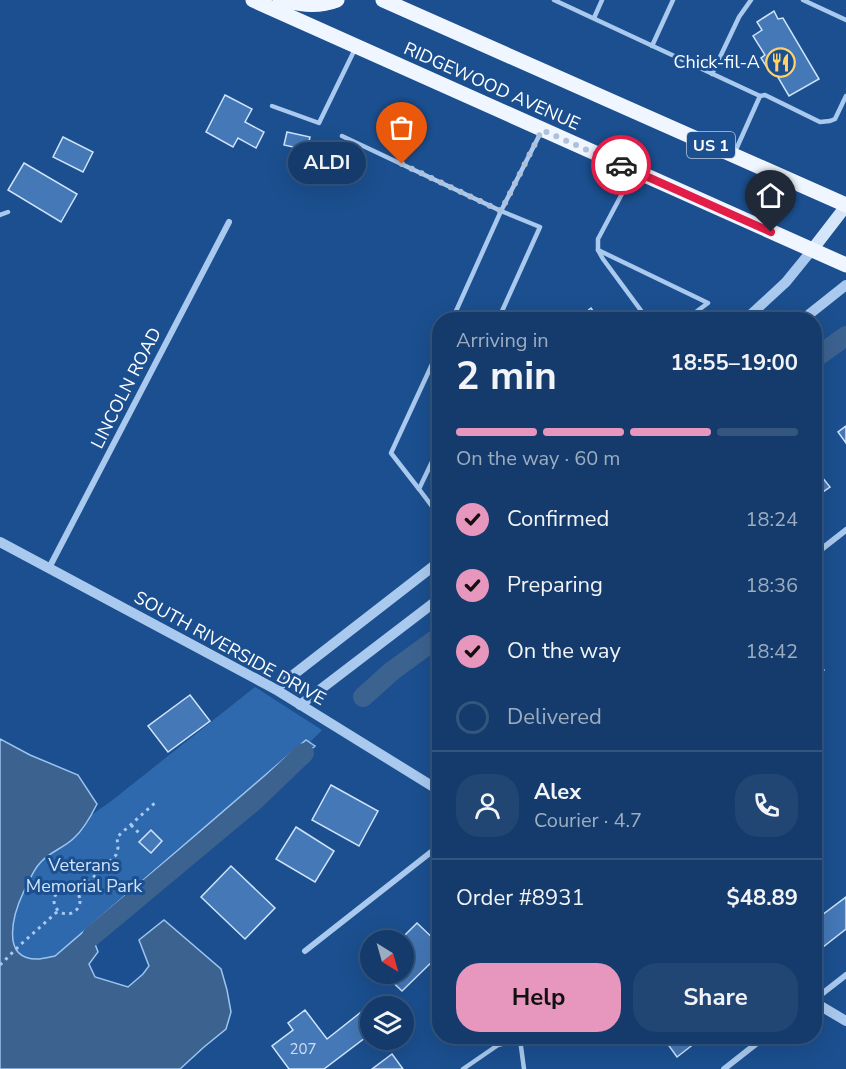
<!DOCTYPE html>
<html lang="en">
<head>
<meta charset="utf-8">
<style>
	body { margin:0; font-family:"Nunito Sans",sans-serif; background:#214673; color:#f1f3f6; height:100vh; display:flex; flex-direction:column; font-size:22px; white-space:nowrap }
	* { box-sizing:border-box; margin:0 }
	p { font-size:20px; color:#9dadc1 }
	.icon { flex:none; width:33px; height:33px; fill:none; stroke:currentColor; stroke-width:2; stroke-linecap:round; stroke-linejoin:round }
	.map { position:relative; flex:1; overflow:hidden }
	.drawer { position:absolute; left:432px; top:312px; width:390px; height:732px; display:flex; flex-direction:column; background:#143b6b; border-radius:24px; box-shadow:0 6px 24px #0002,0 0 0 2px #33557e }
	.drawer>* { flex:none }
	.needle { width:39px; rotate:143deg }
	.buttons { position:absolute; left:360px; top:930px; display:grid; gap:12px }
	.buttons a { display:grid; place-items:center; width:54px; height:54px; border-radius:50%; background:#143b6b; box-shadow:0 6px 24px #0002,0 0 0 2px #33557e; font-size:30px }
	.pin { position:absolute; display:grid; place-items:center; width:51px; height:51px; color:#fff; margin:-62px -26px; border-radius:50% 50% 50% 0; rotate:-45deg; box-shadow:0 0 6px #0007 }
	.pin .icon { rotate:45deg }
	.courier { position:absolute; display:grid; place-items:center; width:60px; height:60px; margin:-30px; border:4px solid #e11d48; border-radius:50%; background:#fff; color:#222; box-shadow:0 2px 8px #0007 }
	.bubble { position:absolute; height:42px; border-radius:21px; background:#143b6b; box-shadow:0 6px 24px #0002,0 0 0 2px #33557e; font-size:20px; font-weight:700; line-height:42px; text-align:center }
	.overview em { font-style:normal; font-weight:700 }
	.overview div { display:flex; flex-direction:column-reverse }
	.overview { display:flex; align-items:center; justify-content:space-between; height:102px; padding:0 24px }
	h1 { font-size:39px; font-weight:700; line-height:45px }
	.bar { display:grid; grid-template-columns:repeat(4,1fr); gap:9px 6px; align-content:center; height:72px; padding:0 24px }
	.bar i { height:8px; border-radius:4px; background:#33557e }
	.bar .active { background:#e797bd }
	.bar p { grid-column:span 4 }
	.line { display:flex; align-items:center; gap:15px; padding:0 24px; border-top:2px solid #33557e }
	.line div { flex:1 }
	.round { display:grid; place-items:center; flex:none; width:63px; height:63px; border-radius:24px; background:#214673 }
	ol { padding:0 24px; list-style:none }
	li { display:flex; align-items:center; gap:18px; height:66px }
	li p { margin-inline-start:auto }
	li .icon { padding:6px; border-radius:50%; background:#e797bd; color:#111; stroke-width:4 }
	li:last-child { color:#9dadc1 }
	li i { width:33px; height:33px; border:3px solid #33557e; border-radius:50% }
	.primary-button { display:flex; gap:12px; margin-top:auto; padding:12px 24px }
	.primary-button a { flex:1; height:69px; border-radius:24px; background:#e797bd; color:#111; font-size:24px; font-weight:700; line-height:69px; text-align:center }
	.primary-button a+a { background:#214673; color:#f1f3f6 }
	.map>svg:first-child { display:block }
</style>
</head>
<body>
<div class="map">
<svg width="846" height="1069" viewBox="0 0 846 1069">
	<rect width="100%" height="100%" fill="#1b4f8f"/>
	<polygon fill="#2e69ad" points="255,687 322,730 307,745 48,963 25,968 0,949 19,890 50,844 110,802"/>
	<path fill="#3c6290" stroke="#9cc4f0" stroke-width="1.5" d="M0,739L30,755L78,775L97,804C91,816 84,829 74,838C64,848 49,852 40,863C33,870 29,882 24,891C13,914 0,959 37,959C43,959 49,957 55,956L306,740L315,746L92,936L98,952L89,964L95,977L128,987L143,974L149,966L139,940L164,920L221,969L227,990L231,1012L226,1029L204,1047L180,1069H0Z"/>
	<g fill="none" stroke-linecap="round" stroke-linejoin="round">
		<g stroke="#3c6290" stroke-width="20">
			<polyline points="814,359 846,336"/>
			<polyline points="363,697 392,671 440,636"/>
			<polyline points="92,936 254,801 304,753"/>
		</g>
	</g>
	<g fill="#4478b7" stroke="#cfe3fa" stroke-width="1.5">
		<polygon points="774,11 778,19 783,18 819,79 789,96 772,67 768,69 761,58 765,55 753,36 762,30 757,22"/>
		<polygon points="225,95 252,109 245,122 264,132 256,148 238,138 233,147 206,132"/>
		<polygon points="287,132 310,137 307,150 284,145"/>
		<polygon points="63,137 93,152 83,172 53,157"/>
		<polygon points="24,163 77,194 61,222 8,190"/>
		<polygon points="591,308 599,320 576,320"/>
		<polygon points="846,426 846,443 838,432"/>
		<polygon points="814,467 830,487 814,498"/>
		<polygon points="814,658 824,670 814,676"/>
		<polygon points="190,695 210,721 168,752 148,726"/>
		<polygon points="331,785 378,811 359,846 312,820"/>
		<polygon points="296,827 334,851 315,882 276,859"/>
		<polygon points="151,830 162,841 151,853 139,842"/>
		<polygon points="231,866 275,908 245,939 201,897"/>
		<polygon points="846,897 846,929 823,947 814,936 814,921"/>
		<polygon points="417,923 440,945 440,954 402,991 384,974 404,974 404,940 400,940"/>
		<polygon points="370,1005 371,1006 370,1034 324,1069 289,1069 272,1046 293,1030 288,1023 305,1010 327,1039"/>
		<polygon points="662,1036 704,1036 677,1057"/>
		<polygon points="392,1054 403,1069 372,1069"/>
	</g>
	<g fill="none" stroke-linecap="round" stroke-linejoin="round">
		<g stroke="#a9c9ee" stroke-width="3" stroke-dasharray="3 4.5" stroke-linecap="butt">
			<polyline points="131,825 140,834"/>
			<circle cx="67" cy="901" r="13"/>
			<polyline points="77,893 116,855 118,848 117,837 156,802"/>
			<polyline points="0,965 19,946 58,911"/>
		</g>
		<g stroke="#a9c9ee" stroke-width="4.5">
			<polyline points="554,0 760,96 765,95 820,122 830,121 835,119 846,96"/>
			<polyline points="803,0 846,20"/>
			<polyline points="594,18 602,0"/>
			<polyline points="652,46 673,0"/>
			<polyline points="712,74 739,17 751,0"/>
			<polyline points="272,106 319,123 355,49"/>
			<polyline points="342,136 501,211 452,320"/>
			<polyline points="734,154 760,96"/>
			<polyline points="633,173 598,239 598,250 603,259 648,320"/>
			<polyline points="0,215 8,212"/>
			<polyline points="598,250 708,303 685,320"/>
			<polyline points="498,320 540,227 501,211 541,132"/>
			<polyline points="440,445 419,489 440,517"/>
			<polyline points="419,489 391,453 440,347"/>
			<polyline points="520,1039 524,1069"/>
			<polyline points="463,1069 498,1045 520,1039 523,1036"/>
		</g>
		<g stroke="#a9c9ee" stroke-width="6">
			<polyline points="814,555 846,530"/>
			<polyline points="49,568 229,222"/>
			<polyline points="305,951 440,845"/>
			<polyline points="814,1000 846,975"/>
			<polyline points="724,1069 766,1036"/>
		</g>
		<g stroke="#a9c9ee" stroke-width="10">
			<polyline points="745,320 786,282 812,250"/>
			<polyline points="802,320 846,285"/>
			<polyline points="0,542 275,689 440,791"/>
			<polyline points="275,689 440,561"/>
			<polyline points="300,705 440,598"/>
			<polyline points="814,1002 846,1021"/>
		</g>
		<polyline stroke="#d6e6fa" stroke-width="12" points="812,250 846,206"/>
		<g stroke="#f0f6ff" stroke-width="15">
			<polyline points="253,0 846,265"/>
			<path d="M280,0C301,4 316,8 337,0"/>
			<polyline points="383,0 846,205"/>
		</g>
	</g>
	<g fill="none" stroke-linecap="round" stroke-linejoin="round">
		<polyline stroke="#afc1d8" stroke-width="6" stroke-dasharray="0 10.8" points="402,164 501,211 542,130 621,165"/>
		<polyline stroke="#e11d48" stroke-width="8" points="621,165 771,232"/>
	</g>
	<defs>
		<symbol id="restaurant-ring" viewBox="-11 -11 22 22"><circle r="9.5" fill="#1b4f8f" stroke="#ffd166" stroke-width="1.5"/><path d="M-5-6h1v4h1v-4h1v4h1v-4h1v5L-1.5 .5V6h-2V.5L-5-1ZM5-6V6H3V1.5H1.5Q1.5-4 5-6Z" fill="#ffd166"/></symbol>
	</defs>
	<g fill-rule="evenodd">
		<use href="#restaurant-ring" x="764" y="46" width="33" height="33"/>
	</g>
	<g text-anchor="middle" stroke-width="6" stroke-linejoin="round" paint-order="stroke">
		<g font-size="15" fill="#d0dded">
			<text x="303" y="1054">207</text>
		</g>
		<rect fill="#1b4f8f" stroke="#bbcadd" stroke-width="1.5" x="687" y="132" width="48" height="26" rx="4.5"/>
		<g font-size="16" font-weight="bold" fill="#fff">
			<text x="711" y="151">US 1</text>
		</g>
		<g font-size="18" fill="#fff" stroke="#1b4f8f" text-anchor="end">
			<text x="760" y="68">Chick-fil-A</text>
		</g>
		<g font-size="18" fill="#fff" stroke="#1b4f8f">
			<text transform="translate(492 86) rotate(24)" y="6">RIDGEWOOD AVENUE</text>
			<text transform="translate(126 388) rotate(-63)" y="6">LINCOLN ROAD</text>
			<text transform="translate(230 648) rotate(29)" y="6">SOUTH RIVERSIDE DRIVE</text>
		</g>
		<g font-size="18" fill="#cfe3fa" stroke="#1b4f8f">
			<text x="84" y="871">Veterans<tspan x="84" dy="21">Memorial Park</tspan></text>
		</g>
	</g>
</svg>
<div class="buttons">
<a><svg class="needle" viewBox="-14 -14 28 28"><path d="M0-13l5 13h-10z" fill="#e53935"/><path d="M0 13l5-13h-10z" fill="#9dadc1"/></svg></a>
<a><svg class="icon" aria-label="layers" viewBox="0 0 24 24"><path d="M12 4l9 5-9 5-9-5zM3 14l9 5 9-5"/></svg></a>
</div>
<div class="pin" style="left:402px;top:164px;background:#ea580c"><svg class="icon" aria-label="bag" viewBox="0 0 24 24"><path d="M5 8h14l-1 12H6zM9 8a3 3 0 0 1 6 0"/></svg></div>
<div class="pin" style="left:771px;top:232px;background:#1f2937"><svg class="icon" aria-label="home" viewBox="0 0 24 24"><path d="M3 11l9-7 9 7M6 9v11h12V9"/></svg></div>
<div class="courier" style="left:621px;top:165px"><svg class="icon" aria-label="car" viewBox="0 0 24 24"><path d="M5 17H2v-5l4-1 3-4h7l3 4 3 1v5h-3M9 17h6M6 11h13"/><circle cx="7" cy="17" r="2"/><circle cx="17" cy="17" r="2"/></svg></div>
<div class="bubble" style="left:288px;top:142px;width:78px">ALDI</div>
<section class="drawer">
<div class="overview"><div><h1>2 min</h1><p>Arriving in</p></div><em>18:55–19:00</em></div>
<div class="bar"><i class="active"></i><i class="active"></i><i class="active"></i><i></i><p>On the way · 60 m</p></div>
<ol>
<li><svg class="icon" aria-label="check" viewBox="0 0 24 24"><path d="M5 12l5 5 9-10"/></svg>Confirmed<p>18:24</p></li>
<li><svg class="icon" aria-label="check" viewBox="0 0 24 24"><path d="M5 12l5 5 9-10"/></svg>Preparing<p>18:36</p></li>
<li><svg class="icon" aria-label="check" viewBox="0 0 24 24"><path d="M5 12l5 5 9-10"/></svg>On the way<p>18:42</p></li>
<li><i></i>Delivered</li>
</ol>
<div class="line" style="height:108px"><a class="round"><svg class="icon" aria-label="person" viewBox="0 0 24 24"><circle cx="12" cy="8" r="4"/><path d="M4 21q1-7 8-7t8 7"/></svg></a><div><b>Alex</b><p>Courier · 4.7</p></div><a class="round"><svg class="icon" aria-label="phone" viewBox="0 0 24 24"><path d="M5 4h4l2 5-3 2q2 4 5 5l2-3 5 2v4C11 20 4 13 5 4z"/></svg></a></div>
<div class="line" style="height:78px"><div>Order #8931</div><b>$48.89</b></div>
<div class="primary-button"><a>Help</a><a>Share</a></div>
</section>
</div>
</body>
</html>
